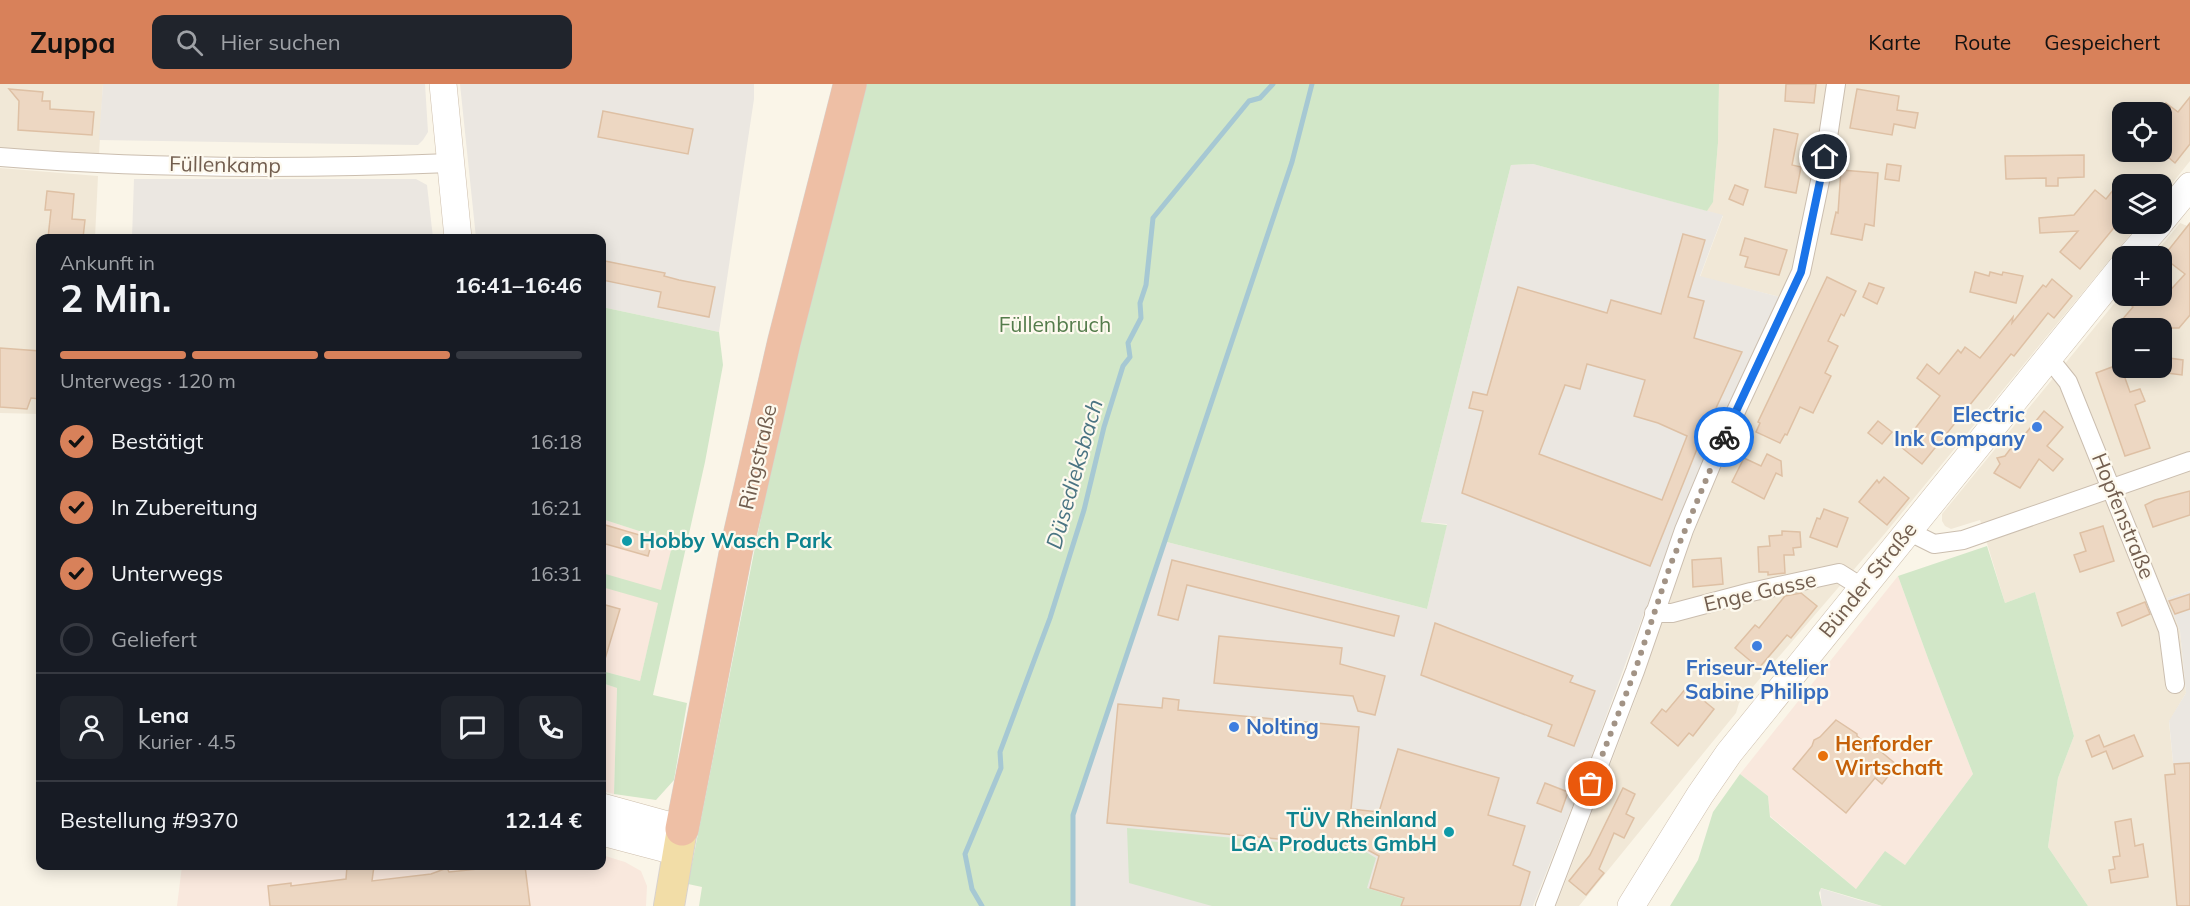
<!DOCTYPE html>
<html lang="de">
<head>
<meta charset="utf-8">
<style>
	body { margin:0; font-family:Mulish,sans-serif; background:#20242c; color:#f1f3f6; height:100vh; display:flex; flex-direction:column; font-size:22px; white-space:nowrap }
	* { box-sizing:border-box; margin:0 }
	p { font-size:20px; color:#9ea1a6 }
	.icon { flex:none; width:33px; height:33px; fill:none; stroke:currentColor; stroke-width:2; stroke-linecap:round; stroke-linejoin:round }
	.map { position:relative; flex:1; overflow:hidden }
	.details { position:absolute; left:36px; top:150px; width:570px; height:636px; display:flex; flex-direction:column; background:#171b24; border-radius:12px; box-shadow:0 3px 15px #0003 }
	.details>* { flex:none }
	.fabs { position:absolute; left:2112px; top:18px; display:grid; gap:12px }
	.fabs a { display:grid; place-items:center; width:60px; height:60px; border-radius:12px; background:#171b24; box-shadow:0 3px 15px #0003; font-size:30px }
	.pin { position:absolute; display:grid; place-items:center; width:51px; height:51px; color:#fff; margin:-26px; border:3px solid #fff; border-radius:50%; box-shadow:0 2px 6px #0007 }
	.courier { position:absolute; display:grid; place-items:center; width:60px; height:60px; margin:-30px; border:4px solid #1a73e8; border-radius:50%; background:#fff; color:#222; box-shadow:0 2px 8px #0007 }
	.headline em { font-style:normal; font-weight:700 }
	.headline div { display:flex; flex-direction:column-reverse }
	.headline { display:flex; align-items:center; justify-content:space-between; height:102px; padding:0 24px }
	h1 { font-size:39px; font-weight:700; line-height:45px }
	.bar { display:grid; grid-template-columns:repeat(4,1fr); gap:9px 6px; align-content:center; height:72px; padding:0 24px }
	.bar i { height:8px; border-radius:4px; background:#363941 }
	.bar .active { background:#d8815a }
	.bar p { grid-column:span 4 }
	.line { display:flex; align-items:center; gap:15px; padding:0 24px; border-top:2px solid #363941 }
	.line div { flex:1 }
	.round { display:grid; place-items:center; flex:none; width:63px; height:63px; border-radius:12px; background:#20242c }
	ol { padding:0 24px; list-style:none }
	li { display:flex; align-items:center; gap:18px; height:66px }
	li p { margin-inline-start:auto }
	li .icon { padding:6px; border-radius:50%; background:#d8815a; color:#111; stroke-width:4 }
	li:last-child { color:#9ea1a6 }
	li i { width:33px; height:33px; border:3px solid #363941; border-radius:50% }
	header { display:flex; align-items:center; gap:36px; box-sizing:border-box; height:84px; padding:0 30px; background:#d8815a; color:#111 }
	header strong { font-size:28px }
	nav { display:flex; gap:33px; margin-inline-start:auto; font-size:21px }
	.search { width:420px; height:54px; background:#20242c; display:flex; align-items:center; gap:15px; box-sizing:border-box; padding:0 21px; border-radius:12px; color:#9ea1a6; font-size:22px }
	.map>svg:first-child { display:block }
</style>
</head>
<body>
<header>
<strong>Zuppa</strong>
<div class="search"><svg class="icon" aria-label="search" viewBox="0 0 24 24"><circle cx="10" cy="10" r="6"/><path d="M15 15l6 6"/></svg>Hier suchen</div>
<nav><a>Karte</a><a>Route</a><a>Gespeichert</a></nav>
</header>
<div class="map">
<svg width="2190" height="822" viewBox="0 0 2190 822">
	<rect width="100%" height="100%" fill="#faf5e8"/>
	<g fill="#f1e8d7" fill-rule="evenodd">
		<polygon points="0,0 103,0 99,71 0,64"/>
		<path d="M1719,0H2190V77L2162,112V100H2122V140H2139L1887,447L1739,619L1736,629L1579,822H1556L1635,616L1682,478L1726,368L1780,213L1700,193L1723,132L1707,127L1713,117L1718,59ZM2122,28H2162V68H2122Z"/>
		<polygon points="0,84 98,92 95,154 40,154 40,330 0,329"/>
		<path d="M2180,139L2190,143V507L2167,514L2180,547L2186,609L2169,638L2177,718L2167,722L2177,822H2088L2048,763L2058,694L2074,652L2035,508L2005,519L1980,436L1951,445L1945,442L1942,437V430L2122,210V212H2162V172H2153ZM2122,244H2162V284H2122Z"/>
	</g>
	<g fill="#f9e8dd">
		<polygon points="602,435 673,458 640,597 602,587"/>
		<polygon points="1898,492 1929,577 1973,690 1905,781 1885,768 1856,805 1770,732 1768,712 1740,690"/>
		<polygon points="602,599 617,604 614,710 602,707"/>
		<polygon points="602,771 625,778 641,787 647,802 646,822 177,822 182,782 602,782"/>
	</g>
	<g fill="#ebe7e1">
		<polygon points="103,0 425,0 428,48 423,56 418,61 99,56"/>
		<polygon points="460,0 754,0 754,15 719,248 602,223 602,154 476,154"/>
		<polygon points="1533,80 1723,131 1700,192 1780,213 1710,362 1644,529 1585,690 1533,822 1074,822 1072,730 1163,457 1427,525 1447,440 1421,438 1511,81"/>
		<polygon points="134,95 416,95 427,101 433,154 132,154"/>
		<polygon points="2190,507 2190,822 2177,822 2167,722 2177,718 2169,637 2186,609 2180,547 2167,514"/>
		<polygon points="1820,804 1859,816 1882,822 1822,822"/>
	</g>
	<g fill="#d2e7c8">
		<polygon points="859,0 1719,0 1718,59 1713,118 1707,127 1533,80 1511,81 1421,438 1447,441 1427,525 1163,457 1072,730 1074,822 699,822 702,803 688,800 773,373"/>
		<polygon points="602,223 719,248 723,281 705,378 653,611 687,619 674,696 656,716 614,710 617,604 602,599 602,587 640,597 658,519 602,503 602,489 661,506 673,458 602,435"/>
		<polygon points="1987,462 2005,519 2035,508 2074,652 2058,694 2048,763 2088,822 1882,822 1821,804 1819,809 1822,822 1670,822 1698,776 1713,728 1740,690 1768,712 1770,733 1856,805 1885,767 1905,781 1973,690 1929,577 1898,492"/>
		<polygon points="1127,744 1354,765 1366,768 1376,774 1367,804 1403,815 1401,822 1212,822 1129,799"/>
	</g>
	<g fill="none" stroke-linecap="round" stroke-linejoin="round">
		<g stroke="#a6c8d3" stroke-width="5">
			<polyline points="982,822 972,805 965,770 1001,684 1000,668 1050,534 1084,426 1104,343 1123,282 1130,273 1128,259 1141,234 1140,219 1146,201 1153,134 1249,17 1260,14 1273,0"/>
			<polyline points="1073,822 1073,731 1292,78 1312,0"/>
		</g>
	</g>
	<g fill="#edd7c2" stroke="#dec0a4" stroke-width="1.5" fill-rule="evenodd">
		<polygon points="1786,0 1816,0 1814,19 1785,17"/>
		<polygon points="9,5 43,8 42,17 50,17 50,25 94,28 92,51 18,46 19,17"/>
		<polygon points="1857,5 1899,12 1897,26 1918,29 1915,44 1894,40 1892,51 1850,44"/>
		<polygon points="2190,13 2190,60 2175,79 2162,68 2162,32 2166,19 2178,28"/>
		<polygon points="603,27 693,45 688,70 598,53"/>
		<polygon points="1774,45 1798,50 1792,81 1801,83 1796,109 1765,103"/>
		<polygon points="2084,71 2084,93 2058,94 2058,102 2046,102 2046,94 2006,95 2005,72"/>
		<polygon points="1887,80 1901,82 1899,97 1885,95"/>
		<polygon points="1841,86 1878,89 1874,142 1865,140 1862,156 1831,150 1836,128 1838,129"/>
		<polygon points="2122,95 2122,134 2080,185 2060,168 2078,147 2040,149 2039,134 2074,131 2095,106 2106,115"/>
		<polygon points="1735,101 1748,106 1743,121 1729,115"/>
		<polygon points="47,107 74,110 72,135 85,136 83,154 48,154 51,126 45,126"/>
		<polygon points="2190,139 2190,231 2179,244 2115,244 2133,223 2130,220 2137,212 2165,212 2185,190 2163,173"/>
		<path d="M1683,150L1705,156L1688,213L1704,217L1694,254L1742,268L1697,365L1650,482L1462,409L1483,327L1469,324L1473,308L1487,311L1518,203L1607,229L1611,216L1661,230ZM1587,280L1645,296L1634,332L1658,339L1687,352L1662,416L1539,370L1565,301L1580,305Z"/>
		<polygon points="1745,154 1787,166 1779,191 1745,183 1748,173 1740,171"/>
		<polygon points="605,177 665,189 664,192 679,196 715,203 709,233 658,223 661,208 602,196 602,180 604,181"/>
		<polygon points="1975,188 1989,192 1990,188 2002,191 2003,188 2023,192 2016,219 1970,208"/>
		<polygon points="1827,193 1856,207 1844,232 1841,230 1828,257 1838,262 1825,289 1831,292 1813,329 1800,323 1787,351 1785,350 1780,359 1756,348 1760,339 1758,338"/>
		<polygon points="2052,195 2072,212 2054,234 2048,229 2014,272 2011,270 1922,380 1901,363 1940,312 1917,294 1927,280 1939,290 1958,266 1961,269 1965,263 1980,274 2013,233 2012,239 2043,201 2046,203"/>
		<polygon points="1869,199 1884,204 1877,220 1863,213"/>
		<polygon points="0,264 40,267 37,292 40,292 40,315 31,314 27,325 0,323"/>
		<polygon points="2162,273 2183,276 2182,291 2159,288"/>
		<polygon points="2120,280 2130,308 2140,305 2145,317 2135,321 2150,364 2125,372 2096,289"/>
		<polygon points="2044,327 2063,343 2047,362 2063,375 2053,387 2039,375 2020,404 1994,389 2000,380 1997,374 2005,372 2011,364 2013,365"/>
		<polygon points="1878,337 1892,348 1882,360 1868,349"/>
		<polygon points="1767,370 1781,377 1782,392 1776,389 1764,415 1732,398 1744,374 1761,382"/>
		<polygon points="1884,393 1909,414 1887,441 1859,418 1877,396 1879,399"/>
		<polygon points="2190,407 2190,431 2153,443 2145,421 2155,416"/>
		<polygon points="1824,425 1848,434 1837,463 1810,453 1817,434 1820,435"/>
		<polygon points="602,440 653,455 648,472 602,459"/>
		<polygon points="2103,442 2114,477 2080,488 2074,471 2086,467 2080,449"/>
		<polygon points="1782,447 1800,448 1801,463 1793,464 1794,471 1784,471 1785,489 1768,491 1768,488 1759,488 1758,463 1770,462 1769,452 1782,451"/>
		<polygon points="1721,474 1723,500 1693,503 1692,476"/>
		<polygon points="1172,476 1399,532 1394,552 1187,501 1178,536 1158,531"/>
		<polygon points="1801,509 1817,522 1791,554 1787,551 1759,584 1735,564 1755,541 1759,544 1785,512"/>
		<polygon points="2190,510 2190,525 2175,530 2169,517"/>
		<polygon points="2145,518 2150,530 2122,542 2117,529"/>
		<polygon points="602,520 620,525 605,575 602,574"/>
		<polygon points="1435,539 1573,592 1570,598 1595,607 1574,662 1548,652 1552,641 1421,591"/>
		<polygon points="1219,552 1342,564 1340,580 1385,592 1375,631 1358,627 1353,612 1214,599"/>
		<polygon points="1687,603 1714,625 1693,652 1689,649 1678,662 1651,639 1662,625 1666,628"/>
		<polygon points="1163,614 1179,616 1178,626 1359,643 1351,725 1379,728 1398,665 1499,694 1488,731 1525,742 1513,781 1530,788 1520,822 1401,822 1404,814 1370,804 1379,772 1366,765 1354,762 1107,739 1118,620 1162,624"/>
		<polygon points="1836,636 1857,650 1857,652 1877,669 1879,666 1897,681 1882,700 1875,694 1846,729 1793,685 1812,662 1814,656 1820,653"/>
		<polygon points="2099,651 2104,663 2134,651 2143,672 2113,685 2106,667 2092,673 2086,657"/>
		<polygon points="2190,679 2190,822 2177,822 2165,691 2175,690 2174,680"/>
		<polygon points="1545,699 1568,708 1561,728 1537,719"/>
		<polygon points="1623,704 1635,710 1626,730 1634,734 1624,754 1614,749 1599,785 1604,789 1586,811 1569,797 1590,771"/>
		<polygon points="2131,735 2135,762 2143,760 2148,793 2111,799 2109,786 2115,785 2113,773 2120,772 2115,738"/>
		<polygon points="347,782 374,782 372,797 431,790 447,784 449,788 507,782 525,782 530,822 270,822 268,802 291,799 291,802 346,795"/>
	</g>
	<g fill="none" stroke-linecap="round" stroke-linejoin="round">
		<defs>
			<g id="street">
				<path d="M0,73C149,85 301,85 450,79"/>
				<polyline points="2048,273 2068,298 2168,546 2175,600"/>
				<polyline points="1908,447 1934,460 1963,456 2190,377"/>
				<polyline points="1654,529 1672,529 1751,508 1839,489 1863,504"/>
				<polyline points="1545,822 1635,587 1684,446 1715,372 1801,188 1825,73 1836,0"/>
			</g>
			<g id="secondary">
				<polyline points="443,0 458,154"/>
				<polyline points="2162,136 2190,102"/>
				<polyline points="2131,172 2159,140"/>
				<polyline points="602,723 682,745"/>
				<polyline points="602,748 678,768"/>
				<polyline points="1631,822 1700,711 1729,669 2122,183"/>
			</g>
			<polyline id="primary" points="669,822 682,745"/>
			<polyline id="highway" points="682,745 736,467 784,258 850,0"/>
		</defs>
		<use href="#street" stroke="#cbbeaf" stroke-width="20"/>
		<use href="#secondary" stroke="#cebfad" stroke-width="28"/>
		<use href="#primary" stroke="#d8d2ce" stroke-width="32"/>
		<use href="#highway" stroke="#d8d2ce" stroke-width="34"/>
		<use href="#street" stroke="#fff" stroke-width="18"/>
		<use href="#secondary" stroke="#fff" stroke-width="27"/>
		<use href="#primary" stroke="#f2dda7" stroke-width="30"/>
		<use href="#highway" stroke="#eebfa5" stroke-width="33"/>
	</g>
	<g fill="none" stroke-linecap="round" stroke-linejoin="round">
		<polyline stroke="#a29385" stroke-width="6" stroke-dasharray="0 10.8" points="1591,700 1635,587 1670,482 1724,353"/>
		<polyline stroke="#1a73e8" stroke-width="8" points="1724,353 1801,188 1825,73"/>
	</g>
	<g fill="#3f7fe0" stroke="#fdf9ee" stroke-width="2">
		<circle cx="2037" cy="343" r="6"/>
		<circle cx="1757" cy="562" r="6"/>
		<circle cx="1234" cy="643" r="6"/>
	</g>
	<g fill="#0f9aa8" stroke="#fdf9ee" stroke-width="2">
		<circle cx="627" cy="457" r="6"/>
		<circle cx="1449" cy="748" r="6"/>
	</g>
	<circle fill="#e8710a" stroke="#fdf9ee" stroke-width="2" cx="1823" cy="672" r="6"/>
	<g text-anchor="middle" stroke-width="4.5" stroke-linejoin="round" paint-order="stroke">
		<g font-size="21" fill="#725e4f" stroke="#fdf9ee">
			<text transform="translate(225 81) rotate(1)" y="7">Füllenkamp</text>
			<text transform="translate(758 373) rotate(-77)" y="7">Ringstraße</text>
			<text transform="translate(2123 432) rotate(68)" y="7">Hopfenstraße</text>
			<text transform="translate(1868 496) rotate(-51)" y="7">Bünder Straße</text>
			<text transform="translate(1760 508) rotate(-13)" y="7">Enge Gasse</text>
		</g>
		<g font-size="21" fill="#547c4b" stroke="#fdf9ee">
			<text x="1055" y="248">Füllenbruch</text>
		</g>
		<g font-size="21" font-weight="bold" fill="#366cbe" stroke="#fdf9ee" text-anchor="end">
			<text x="2025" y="338">Electric<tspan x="2025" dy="24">Ink Company</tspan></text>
			<text x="1757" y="591" text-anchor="middle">Friseur-Atelier<tspan x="1757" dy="24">Sabine Philipp</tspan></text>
			<text x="1246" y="650" text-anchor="start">Nolting</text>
		</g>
		<g font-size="21" font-weight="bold" fill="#0d838f" stroke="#fdf9ee" text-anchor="start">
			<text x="639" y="464">Hobby Wasch Park</text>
			<text x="1437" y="743" text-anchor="end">TÜV Rheinland<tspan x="1437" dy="24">LGA Products GmbH</tspan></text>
		</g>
		<g font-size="21" font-weight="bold" fill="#c56008" stroke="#fdf9ee" text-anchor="start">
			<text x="1835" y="667">Herforder<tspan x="1835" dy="24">Wirtschaft</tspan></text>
		</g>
		<g font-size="22" font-style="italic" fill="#4a7483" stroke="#fdf9ee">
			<text transform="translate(1074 390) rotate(-74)" y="8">Düsedieksbach</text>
		</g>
	</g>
</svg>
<div class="fabs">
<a><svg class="icon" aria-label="locate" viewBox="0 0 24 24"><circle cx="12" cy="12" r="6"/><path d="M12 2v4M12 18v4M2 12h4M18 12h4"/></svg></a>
<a><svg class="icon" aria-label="layers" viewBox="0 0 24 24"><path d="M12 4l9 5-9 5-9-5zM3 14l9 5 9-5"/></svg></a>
<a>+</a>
<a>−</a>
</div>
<div class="pin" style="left:1591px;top:700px;background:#ea580c"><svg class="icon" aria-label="bag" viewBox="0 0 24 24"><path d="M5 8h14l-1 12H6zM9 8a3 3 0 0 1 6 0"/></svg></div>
<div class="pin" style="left:1825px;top:73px;background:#1f2937"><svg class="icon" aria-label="home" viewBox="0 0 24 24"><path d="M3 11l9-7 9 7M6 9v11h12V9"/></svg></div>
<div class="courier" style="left:1724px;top:353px"><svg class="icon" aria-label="bike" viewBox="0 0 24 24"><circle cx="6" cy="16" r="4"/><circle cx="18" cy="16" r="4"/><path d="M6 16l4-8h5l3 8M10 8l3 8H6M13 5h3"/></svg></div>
<section class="details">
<div class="headline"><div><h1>2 Min.</h1><p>Ankunft in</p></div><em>16:41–16:46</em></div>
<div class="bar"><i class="active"></i><i class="active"></i><i class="active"></i><i></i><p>Unterwegs · 120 m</p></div>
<ol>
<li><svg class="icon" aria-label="check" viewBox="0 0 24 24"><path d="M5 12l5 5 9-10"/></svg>Bestätigt<p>16:18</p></li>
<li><svg class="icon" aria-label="check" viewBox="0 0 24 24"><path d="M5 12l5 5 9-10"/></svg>In Zubereitung<p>16:21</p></li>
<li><svg class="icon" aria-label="check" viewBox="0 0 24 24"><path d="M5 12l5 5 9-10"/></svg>Unterwegs<p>16:31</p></li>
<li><i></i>Geliefert</li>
</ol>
<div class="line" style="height:108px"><a class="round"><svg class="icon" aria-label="person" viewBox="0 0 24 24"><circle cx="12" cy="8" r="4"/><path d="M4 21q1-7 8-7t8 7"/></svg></a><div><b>Lena</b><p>Kurier · 4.5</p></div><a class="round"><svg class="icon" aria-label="chat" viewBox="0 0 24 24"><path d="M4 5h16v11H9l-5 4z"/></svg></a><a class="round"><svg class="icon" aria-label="phone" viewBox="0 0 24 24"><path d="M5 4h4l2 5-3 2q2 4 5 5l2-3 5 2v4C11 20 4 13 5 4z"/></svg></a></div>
<div class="line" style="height:78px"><div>Bestellung #9370</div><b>12.14 €</b></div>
</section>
</div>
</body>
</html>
